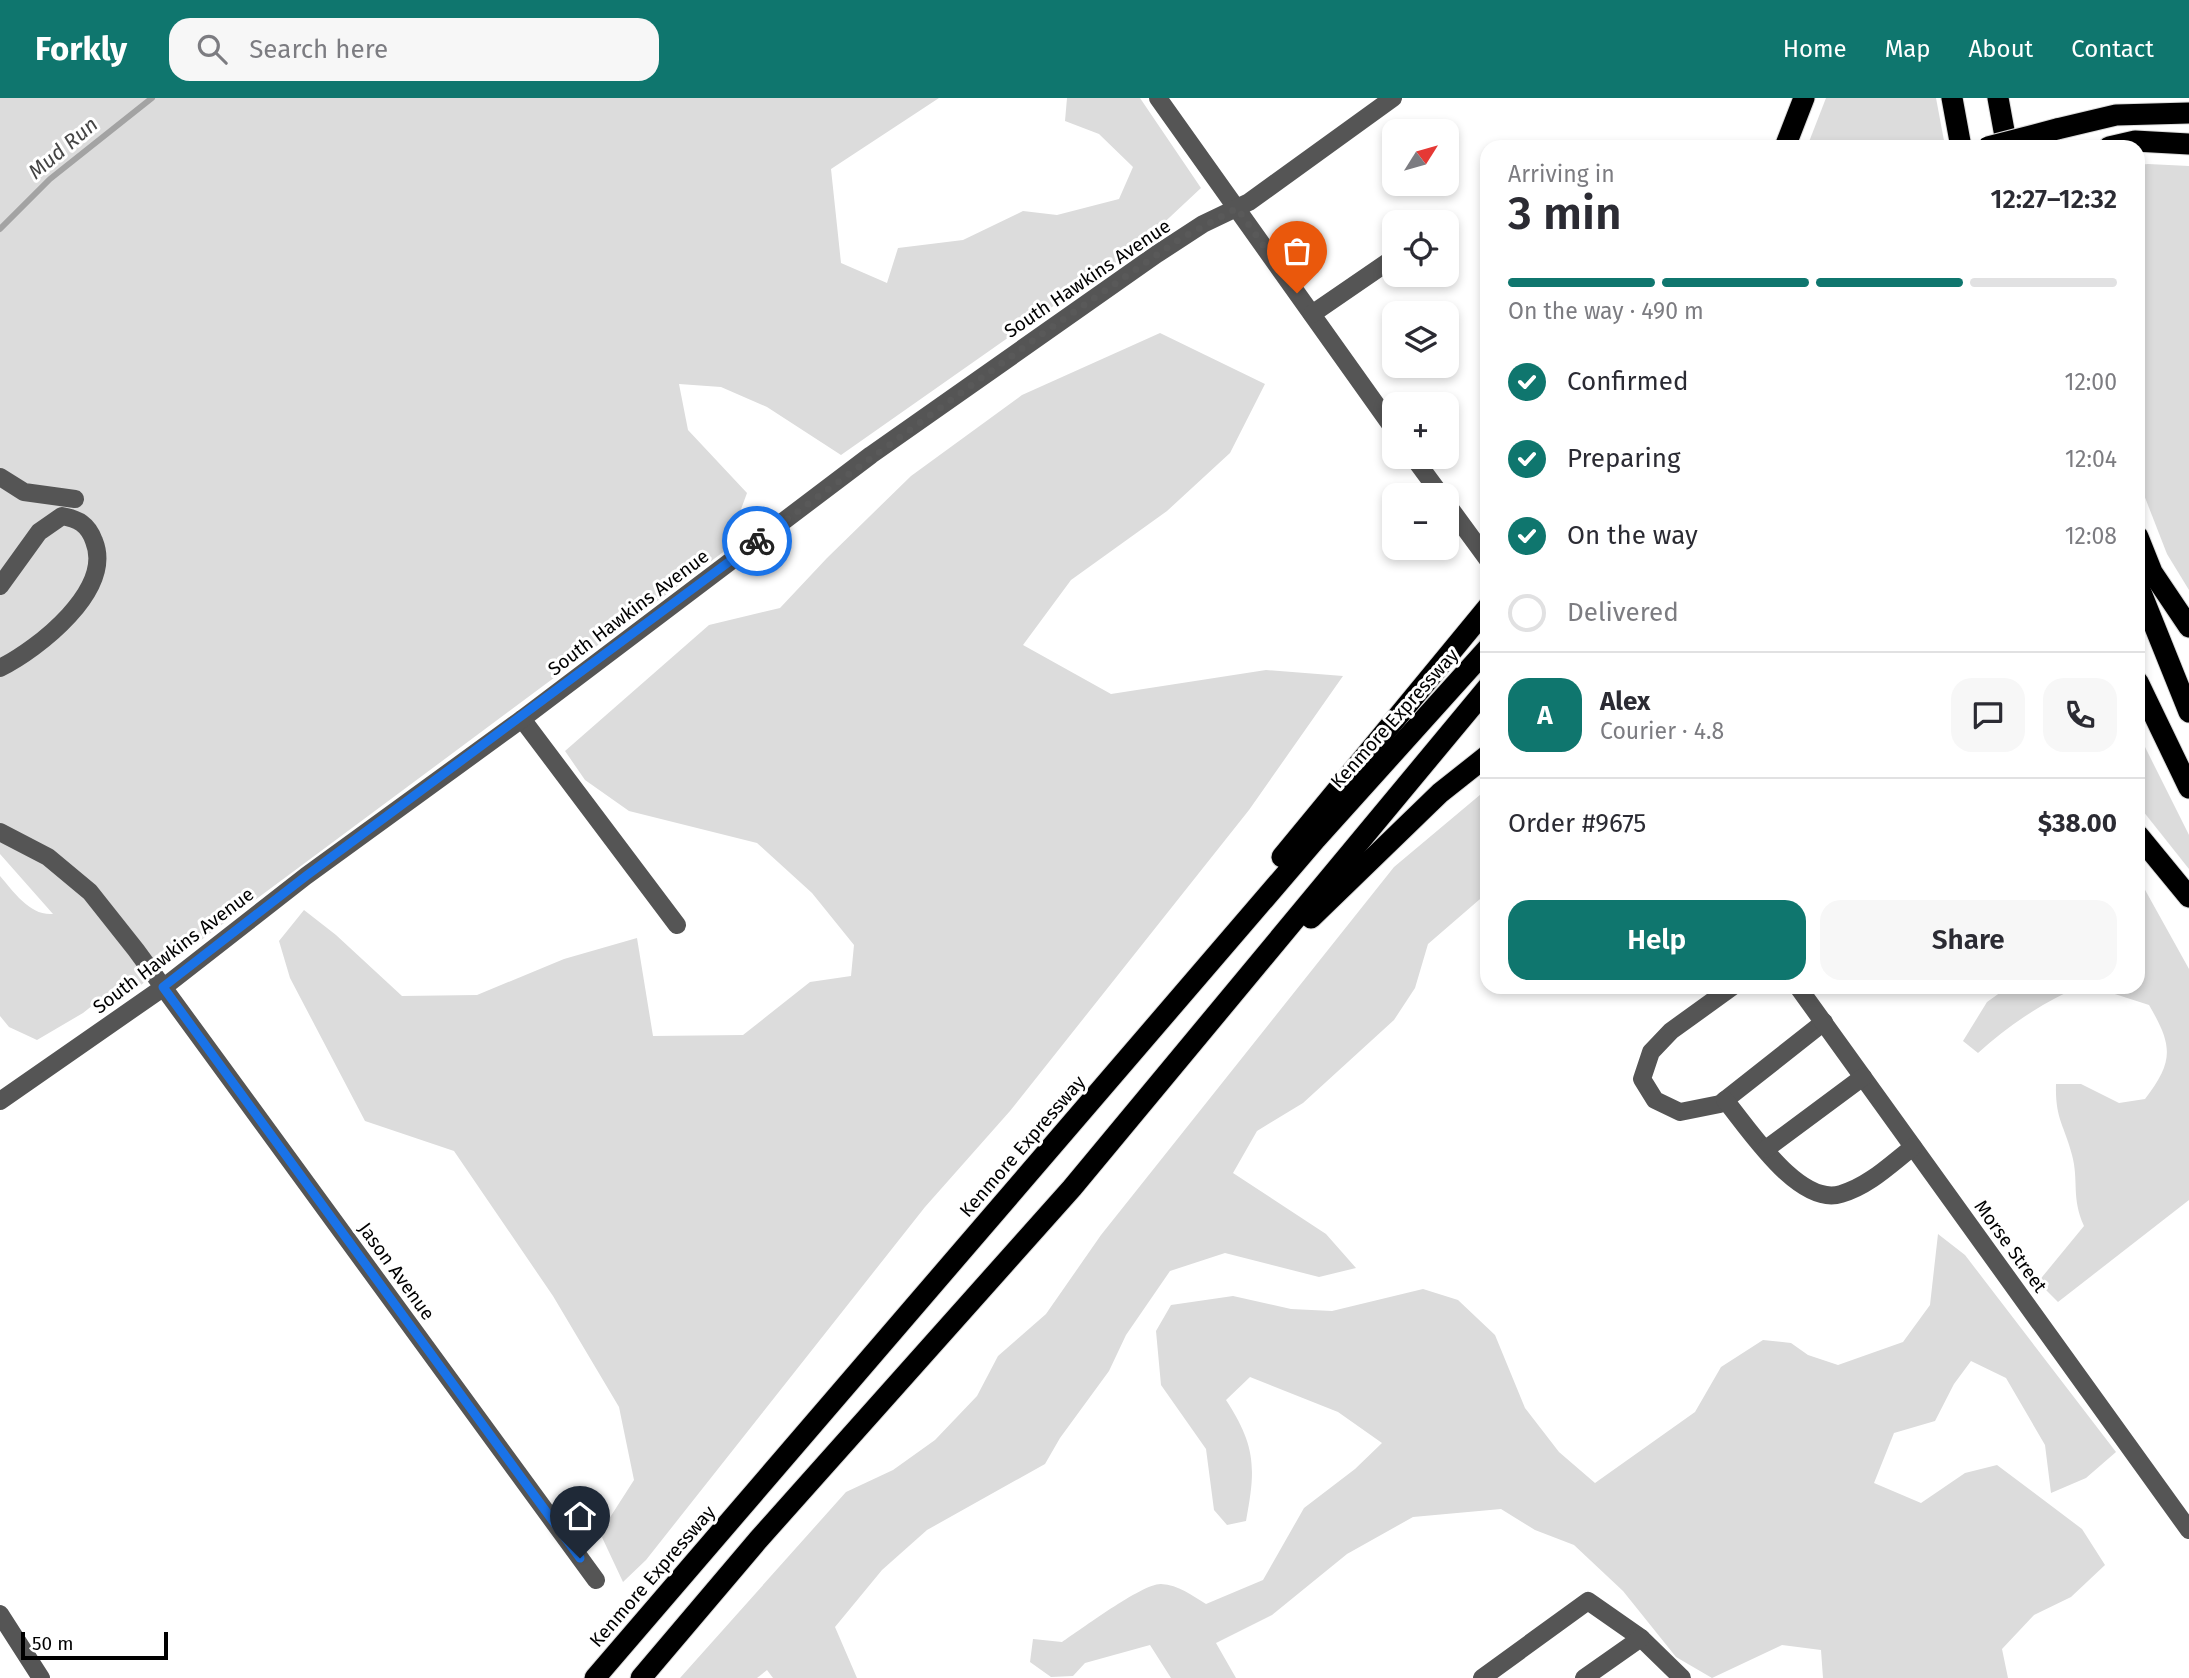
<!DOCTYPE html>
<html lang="en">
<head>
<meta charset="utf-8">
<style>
	body { margin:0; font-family:"Fira Sans",sans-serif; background:#f7f7f7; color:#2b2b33; height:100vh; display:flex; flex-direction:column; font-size:26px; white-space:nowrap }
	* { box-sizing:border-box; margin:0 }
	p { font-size:23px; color:#7c7c81 }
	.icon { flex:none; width:38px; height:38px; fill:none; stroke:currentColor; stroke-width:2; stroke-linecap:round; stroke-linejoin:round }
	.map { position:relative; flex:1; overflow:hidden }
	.sheet { position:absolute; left:1480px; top:42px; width:665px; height:854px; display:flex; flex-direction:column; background:#fff; border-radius:21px; box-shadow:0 4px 10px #0003 }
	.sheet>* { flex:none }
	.needle { width:46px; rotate:53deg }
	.controls { position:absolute; left:1382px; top:21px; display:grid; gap:14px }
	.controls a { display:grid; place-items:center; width:77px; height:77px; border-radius:14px; background:#fff; box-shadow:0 4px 10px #0003; font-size:35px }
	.scale { position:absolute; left:21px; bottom:18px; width:147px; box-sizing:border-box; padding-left:7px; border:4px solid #000; border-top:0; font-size:19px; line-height:24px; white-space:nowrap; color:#000; -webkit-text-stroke:5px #fff; paint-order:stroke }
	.pin { position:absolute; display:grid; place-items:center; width:60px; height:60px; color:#fff; margin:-72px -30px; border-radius:50% 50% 50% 0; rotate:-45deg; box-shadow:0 0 7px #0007 }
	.pin .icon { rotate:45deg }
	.courier { position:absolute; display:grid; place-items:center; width:70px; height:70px; margin:-35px; border:5px solid #1a73e8; border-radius:50%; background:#fff; color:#222; box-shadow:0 2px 9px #0007 }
	.headline em { font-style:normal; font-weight:600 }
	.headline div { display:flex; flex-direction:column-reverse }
	.headline { display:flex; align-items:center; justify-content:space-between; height:119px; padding:0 28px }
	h1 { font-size:46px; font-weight:600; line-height:52px }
	.bar { display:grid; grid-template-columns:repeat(4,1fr); gap:10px 7px; align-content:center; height:84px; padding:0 28px }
	.bar i { height:9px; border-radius:5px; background:#e1e1e2 }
	.bar .current { background:#0f766e }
	.bar p { grid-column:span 4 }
	.line { display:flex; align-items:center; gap:18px; padding:0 28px; border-top:2px solid #e1e1e2 }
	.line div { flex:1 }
	.round { display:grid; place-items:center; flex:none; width:74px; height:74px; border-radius:21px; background:#f7f7f7 }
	ol { padding:0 28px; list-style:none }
	li { display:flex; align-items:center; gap:21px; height:77px }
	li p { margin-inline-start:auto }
	li .icon { padding:7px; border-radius:50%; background:#0f766e; color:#fff; stroke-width:4 }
	li:last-child { color:#7c7c81 }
	li i { width:38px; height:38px; border:4px solid #e1e1e2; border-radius:50% }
	.primary-button { display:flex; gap:14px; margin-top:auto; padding:14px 28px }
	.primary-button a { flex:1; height:80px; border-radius:21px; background:#0f766e; color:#fff; font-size:28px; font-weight:600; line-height:80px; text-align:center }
	.primary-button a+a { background:#f7f7f7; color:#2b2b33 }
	header { display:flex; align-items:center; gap:42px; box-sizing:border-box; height:98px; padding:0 35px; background:#0f766e; color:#fff }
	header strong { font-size:33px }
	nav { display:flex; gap:38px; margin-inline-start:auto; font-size:24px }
	.search { width:490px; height:63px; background:#f7f7f7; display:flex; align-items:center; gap:18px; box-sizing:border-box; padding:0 24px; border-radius:21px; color:#7c7c81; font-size:26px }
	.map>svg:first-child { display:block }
</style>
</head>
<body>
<header>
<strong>Forkly</strong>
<div class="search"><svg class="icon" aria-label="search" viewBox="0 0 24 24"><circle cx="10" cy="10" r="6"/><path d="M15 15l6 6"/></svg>Search here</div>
<nav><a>Home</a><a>Map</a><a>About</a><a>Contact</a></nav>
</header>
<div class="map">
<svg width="2189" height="1580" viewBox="0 0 2189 1580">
	<rect width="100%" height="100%" fill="#fff"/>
	<g fill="#dcdcdc">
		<path d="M0,0H939L831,71L841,165L887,185L898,150L963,142L1023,113L1057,117L1119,101L1133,69L1099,36L1065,23L1067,0H1140L1201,90L1139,148L841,357L767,309L721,289L679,286L688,332L747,395L726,452L126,898L117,888L83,915L37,942L9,929L0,918V778C14,794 30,818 53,816L0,756Z"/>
		<polygon points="1826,0 1936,0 1945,48 1807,49"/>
		<polygon points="2148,66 2189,68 2189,492 2167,456 2139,384 2138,67"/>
		<polygon points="1160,235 1265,286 1230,355 1167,413 1071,482 1023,547 1111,596 1266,572 1343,578 1249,712 1010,1013 925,1109 646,1462 623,1484 600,1435 634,1382 619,1309 553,1198 454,1053 365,1023 290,880 279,843 304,812 336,837 402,898 477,897 564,861 637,840 653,938 743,937 810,884 851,878 854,847 812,795 757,745 629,713 585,682 565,653 709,527 780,510 827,460 911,378 1022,297"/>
		<polygon points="2138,635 2189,737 2189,771 2139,708"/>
		<polygon points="1487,691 1487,795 1428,846 1415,890 1394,922 1303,1005 1257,1033 1233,1075 1326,1136 1356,1170 1319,1179 1225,1155 1170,1173 1126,1237 1109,1273 1060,1340 1045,1366 927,1432 882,1472 835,1529 857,1580 773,1580 767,1572 757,1580 680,1580 846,1394 893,1372 935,1342 977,1298 998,1258 1046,1216 1101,1137 1394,769"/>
		<path d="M2139,781L2189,871V1102L2058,1204L2038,1184L2084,1128C2071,1099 2079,1083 2072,1057C2064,1026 2055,1021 2056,986H2081L2119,1005L2145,1001C2174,963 2173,948 2149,907L2093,889H2138Z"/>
		<path d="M2008,889H2078C2040,906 2008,928 1978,955L1963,943L1987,904Z"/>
		<path d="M1938,1136L1965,1157L2116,1354L2086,1380L2051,1395L2045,1347L2006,1280L1971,1263L1954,1286L1935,1323L1894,1335L1874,1385L1921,1405L1965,1375L1997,1367L2082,1431L2105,1467L2071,1499L2034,1517L2002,1551L2008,1580H1823L1821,1552L1782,1547L1712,1580L1676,1559L1623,1493L1574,1447L1535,1432L1501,1411L1413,1419L1347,1456L1272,1517L1216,1545L1236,1580H1171L1150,1547L1085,1565L1073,1578L1051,1579L1030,1564L1033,1541L1062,1544C1080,1532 1143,1485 1161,1486C1179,1487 1191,1497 1206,1506L1263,1482L1304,1410L1355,1371L1382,1345L1338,1314L1250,1279L1226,1302C1256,1348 1256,1370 1246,1423L1227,1427L1214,1412L1206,1351L1161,1287L1156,1233L1171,1207L1233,1198L1291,1211L1332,1213L1423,1191L1458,1202L1495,1237L1525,1310L1559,1354L1595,1385L1695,1314L1721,1269L1763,1242L1791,1245L1808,1257L1838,1267L1903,1244L1930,1207Z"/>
	</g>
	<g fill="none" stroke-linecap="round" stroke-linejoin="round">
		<polyline stroke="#a3a3a3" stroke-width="6" points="0,131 50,81 152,0"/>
		<defs>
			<g id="highway">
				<polyline points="1952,0 1961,49"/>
				<polyline points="1998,0 2007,49"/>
				<polyline points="2057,31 2116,17 2189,15"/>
				<polyline points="1785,49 1804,0"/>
				<polyline points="2109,49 2135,43 2189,46"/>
				<polyline points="2138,439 2152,474 2189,529"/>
				<polyline points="2138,487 2189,614"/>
				<polyline points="2138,584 2189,690"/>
				<polyline points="2138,737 2189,799"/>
				<polyline points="1282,759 1488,509"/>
				<polyline points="1311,820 1440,695 1488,657"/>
				<polyline points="595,1580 1316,741 1488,550"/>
				<polyline points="641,1580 758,1442 1072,1090 1488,589"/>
			</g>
		</defs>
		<use href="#highway" stroke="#dbdbdb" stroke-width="23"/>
		<g stroke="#555" stroke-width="18">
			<polyline points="1158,0 1395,333"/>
			<polyline points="1312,216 1395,159"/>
			<polyline points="1413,359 1441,397"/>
			<polyline points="0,379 24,394 75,401"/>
			<polyline points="1447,406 1488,462"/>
			<path d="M0,488L39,434L62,418C78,421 88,426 94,443C114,492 38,551 0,570"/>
			<polyline points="522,621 677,827"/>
			<polyline points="0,734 48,759 90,794 136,852 596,1482"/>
			<polyline points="1732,889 1671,933 1651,954 1642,981 1655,1002 1680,1014 1720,1006 1824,924"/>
			<polyline points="1798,889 2189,1432"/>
			<path d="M1725,1002C1749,1031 1799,1109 1841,1096C1869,1088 1891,1066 1913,1049"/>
			<polyline points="0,1003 164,889 306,778 522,621 871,357 1157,156 1203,126 1249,104 1393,0"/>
			<polyline points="1766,1051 1863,979"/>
			<polyline points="0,1516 41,1580"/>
			<polyline points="1482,1580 1588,1503 1641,1540 1682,1580"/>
			<polyline points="1584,1580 1641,1540"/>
		</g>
		<use href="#highway" stroke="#000" stroke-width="21"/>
		<defs>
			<polyline id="highway-bridge" points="1988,49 2057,31"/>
		</defs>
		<use href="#highway-bridge" stroke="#dbdbdb" stroke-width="23" stroke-linecap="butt"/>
		<use href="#highway-bridge" stroke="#000" stroke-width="21"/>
	</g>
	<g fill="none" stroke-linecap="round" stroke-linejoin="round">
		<polyline stroke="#595959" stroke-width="7" stroke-dasharray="0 12.6" points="757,443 1042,236 1180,141 1237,110 1297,195"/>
		<polyline stroke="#1a73e8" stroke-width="9" points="580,1460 163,889 306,778 757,443"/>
	</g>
	<g text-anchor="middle" stroke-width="6" stroke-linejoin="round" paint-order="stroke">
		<g font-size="19" fill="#000" stroke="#fff">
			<text transform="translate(1087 180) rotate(-34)" y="7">South Hawkins Avenue</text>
			<text transform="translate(628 514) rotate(-37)" y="7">South Hawkins Avenue</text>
			<text transform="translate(1394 620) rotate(-48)" y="7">Kenmore Expressway</text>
			<text transform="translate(173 852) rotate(-37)" y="7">South Hawkins Avenue</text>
			<text transform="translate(1022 1048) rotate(-49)" y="7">Kenmore Expressway</text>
			<text transform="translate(2011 1148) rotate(54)" y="7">Morse Street</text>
			<text transform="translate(397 1173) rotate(54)" y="7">Jason Avenue</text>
			<text transform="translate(652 1478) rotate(-49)" y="7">Kenmore Expressway</text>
		</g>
		<g font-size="21" font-style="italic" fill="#444" stroke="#fff">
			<text transform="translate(63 50) rotate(-40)" y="7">Mud Run</text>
		</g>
	</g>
</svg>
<div class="controls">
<a><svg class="needle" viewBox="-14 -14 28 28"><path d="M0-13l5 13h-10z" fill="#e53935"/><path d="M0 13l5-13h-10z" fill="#7c7c81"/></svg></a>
<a><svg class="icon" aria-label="locate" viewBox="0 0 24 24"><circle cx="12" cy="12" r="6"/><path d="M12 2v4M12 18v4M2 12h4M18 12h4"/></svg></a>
<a><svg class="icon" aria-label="layers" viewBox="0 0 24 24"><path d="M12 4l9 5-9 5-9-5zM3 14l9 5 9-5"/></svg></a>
<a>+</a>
<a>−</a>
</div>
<div class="scale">50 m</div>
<div class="pin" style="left:1297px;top:195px;background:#ea580c"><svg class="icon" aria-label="bag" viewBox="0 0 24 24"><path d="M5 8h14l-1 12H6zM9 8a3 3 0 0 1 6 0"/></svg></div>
<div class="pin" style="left:580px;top:1460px;background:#1f2937"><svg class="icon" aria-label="home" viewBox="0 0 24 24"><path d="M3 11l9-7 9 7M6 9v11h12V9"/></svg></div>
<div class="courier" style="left:757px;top:443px"><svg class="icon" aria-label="bike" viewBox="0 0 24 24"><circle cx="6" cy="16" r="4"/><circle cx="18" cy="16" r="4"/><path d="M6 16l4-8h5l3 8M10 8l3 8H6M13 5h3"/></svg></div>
<section class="sheet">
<div class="headline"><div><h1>3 min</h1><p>Arriving in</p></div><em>12:27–12:32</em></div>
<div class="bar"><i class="current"></i><i class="current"></i><i class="current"></i><i></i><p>On the way · 490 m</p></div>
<ol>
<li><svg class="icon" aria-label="check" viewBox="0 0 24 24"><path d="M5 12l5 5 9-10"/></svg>Confirmed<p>12:00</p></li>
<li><svg class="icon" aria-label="check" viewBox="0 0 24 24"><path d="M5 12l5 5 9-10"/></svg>Preparing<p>12:04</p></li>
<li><svg class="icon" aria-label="check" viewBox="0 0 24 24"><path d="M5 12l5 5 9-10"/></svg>On the way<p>12:08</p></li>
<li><i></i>Delivered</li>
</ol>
<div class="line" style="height:126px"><b class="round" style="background:#0f766e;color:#fff">A</b><div><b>Alex</b><p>Courier · 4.8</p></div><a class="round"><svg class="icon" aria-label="chat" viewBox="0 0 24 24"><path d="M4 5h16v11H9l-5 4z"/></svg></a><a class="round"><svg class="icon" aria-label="phone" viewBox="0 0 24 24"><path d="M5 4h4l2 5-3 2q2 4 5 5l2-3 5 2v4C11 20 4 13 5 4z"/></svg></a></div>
<div class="line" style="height:91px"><div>Order #9675</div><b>$38.00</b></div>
<div class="primary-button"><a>Help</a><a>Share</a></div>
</section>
</div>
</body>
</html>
